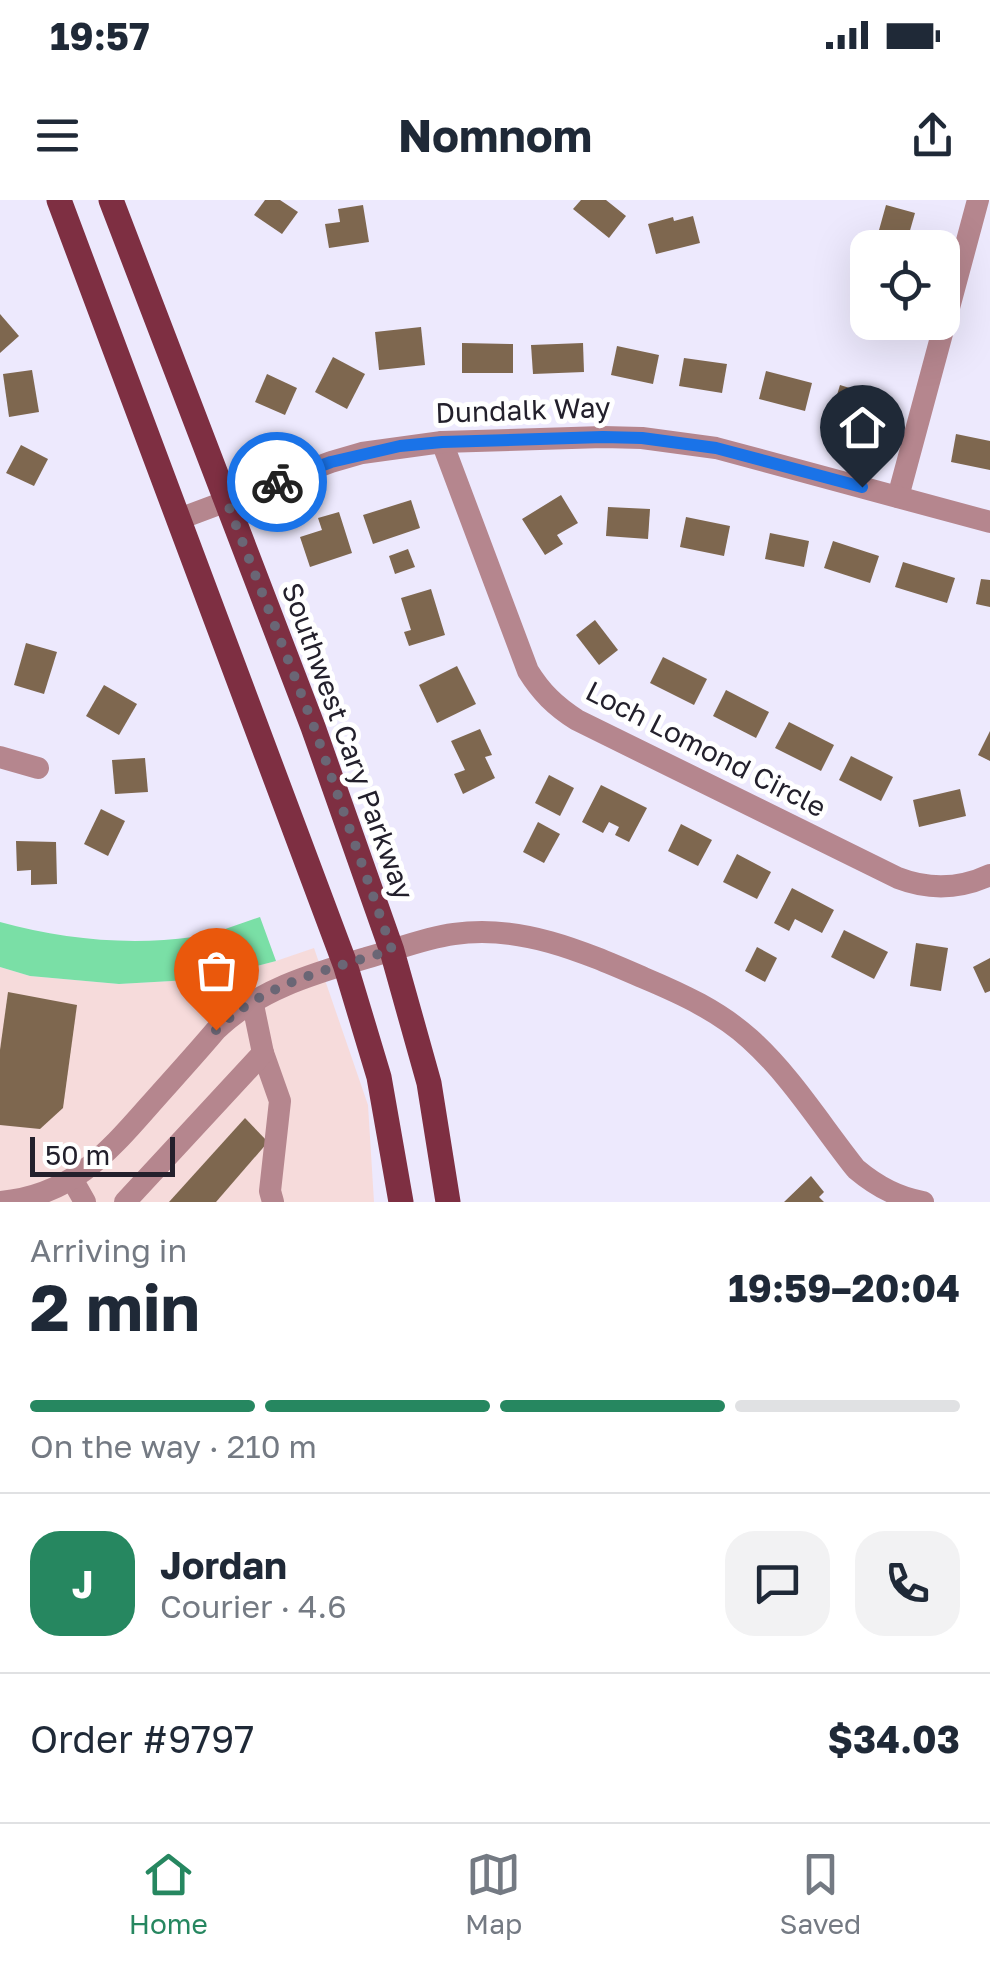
<!DOCTYPE html>
<html lang="en">
<head>
<meta charset="utf-8">
<style>
	body { margin:0; font-family:"Golos Text",sans-serif; background:#f2f2f3; color:#1f2937; height:100vh; display:flex; flex-direction:column; font-size:38px; white-space:nowrap }
	* { box-sizing:border-box; margin:0 }
	p { font-size:32px; color:#747a83 }
	.icon { flex:none; width:55px; height:55px; fill:none; stroke:currentColor; stroke-width:2; stroke-linecap:round; stroke-linejoin:round }
	.map { position:relative; height:1002px; overflow:hidden }
	.drawer { display:flex; flex-direction:column; background:#fff; flex:1 }
	.drawer>* { flex:none }
	.tools { position:absolute; left:850px; top:30px; display:grid; gap:20px }
	.tools a { display:grid; place-items:center; width:110px; height:110px; border-radius:20px; background:#fff; box-shadow:0 10px 40px #0002; font-size:50px }
	.scale { position:absolute; left:30px; bottom:25px; width:145px; box-sizing:border-box; padding-left:10px; border:5px solid #23202c; border-top:0; font-size:28px; line-height:35px; white-space:nowrap; color:#23202c; -webkit-text-stroke:8px #fff; paint-order:stroke }
	.pin { position:absolute; display:grid; place-items:center; width:85px; height:85px; color:#fff; margin:-102px -42px; border-radius:50% 50% 50% 0; rotate:-45deg; box-shadow:0 0 10px #0007 }
	.pin .icon { rotate:45deg }
	.courier { position:absolute; display:grid; place-items:center; width:100px; height:100px; margin:-50px; border:8px solid #1a73e8; border-radius:50%; background:#fff; color:#222; box-shadow:0 2px 12px #0007 }
	.summary em { font-style:normal; font-weight:700 }
	.summary div { display:flex; flex-direction:column-reverse }
	.summary { display:flex; align-items:center; justify-content:space-between; height:170px; padding:0 30px }
	h1 { font-size:65px; font-weight:700; line-height:75px }
	.bar { display:grid; grid-template-columns:repeat(4,1fr); gap:15px 10px; align-content:center; height:120px; padding:0 30px }
	.bar i { height:12px; border-radius:8px; background:#e0e1e3 }
	.bar .active { background:#268760 }
	.bar p { grid-column:span 4 }
	.line { display:flex; align-items:center; gap:25px; padding:0 30px; border-top:2px solid #e0e1e3 }
	.line div { flex:1 }
	.round { display:grid; place-items:center; flex:none; width:105px; height:105px; border-radius:30px; background:#f2f2f3 }
	.status { display:flex; justify-content:space-between; align-items:center; height:70px; padding:0 50px; background:#fff; direction:ltr }
	.status svg { height:28px; fill:currentColor }
	header { display:flex; justify-content:space-between; align-items:center; height:130px; padding:0 30px; background:#fff; font-size:45px; font-weight:700 }
	.dock { display:flex; justify-content:space-around; align-items:center; height:140px; border-top:2px solid #e0e1e3; background:#fff; font-size:28px; color:#747a83 }
	.dock a { display:grid; justify-items:center; gap:5px }
	.dock .active { color:#268760 }
	.map>svg:first-child { display:block }
</style>
</head>
<body>
<div class="status"><b>19:57</b><svg viewBox="0 0 49 12"><path d="M0 12V9h3v3zM5 12V6h3v6zM10 12V3h3v9zM15 12V0h3v12zM26 1h20v11H26zM47 4h2v5h-2z"/></svg></div>
<header><svg class="icon" aria-label="menu" viewBox="0 0 24 24"><path d="M4 6h16M4 12h16M4 18h16"/></svg>Nomnom<svg class="icon" aria-label="share" viewBox="0 0 24 24"><path d="M12 15V3M7 8l5-5 5 5M5 13v7h14v-7"/></svg></header>
<div class="map">
<svg width="990" height="1002" viewBox="0 0 990 1002">
	<rect width="100%" height="100%" fill="#ede9fd"/>
	<polygon fill="#f6dbdb" points="314,748 368,905 374,1002 0,1002 0,767 30,776 119,784 207,779 276,761"/>
	<path fill="#7adfa6" d="M260,717L276,761L207,779L119,784L30,776L0,767V722C62,739 128,746 193,737C215,734 238,724 260,717Z"/>
	<g fill="#7e674f">
		<polygon points="265,0 280,0 298,12 282,34 254,15"/>
		<polygon points="581,0 606,0 626,16 609,38 573,9"/>
		<polygon points="363,5 369,42 329,48 325,24 340,22 338,9"/>
		<polygon points="886,5 915,13 905,48 874,48"/>
		<polygon points="693,16 700,43 656,54 648,24 673,17 674,21"/>
		<polygon points="866,93 868,93 868,122 859,120"/>
		<polygon points="0,114 19,136 0,153"/>
		<polygon points="421,127 425,165 379,170 375,132"/>
		<polygon points="462,143 513,144 513,173 462,173"/>
		<polygon points="583,143 584,172 533,174 531,145"/>
		<polygon points="617,146 659,155 653,184 611,175"/>
		<polygon points="333,157 365,174 347,209 315,192"/>
		<polygon points="684,158 727,164 722,193 679,186"/>
		<polygon points="32,170 39,212 9,217 3,174"/>
		<polygon points="766,171 812,183 805,211 759,199"/>
		<polygon points="267,174 297,188 285,215 255,202"/>
		<polygon points="840,185 885,199 876,229 831,215"/>
		<polygon points="956,234 990,241 990,270 951,262"/>
		<polygon points="21,245 48,259 34,286 6,273"/>
		<polygon points="561,295 578,323 557,335 563,344 545,355 522,319"/>
		<polygon points="411,300 420,328 373,344 363,315"/>
		<polygon points="608,307 650,309 648,339 606,336"/>
		<polygon points="339,312 352,353 310,367 300,337 322,330 318,318"/>
		<polygon points="686,317 730,326 724,356 680,347"/>
		<polygon points="770,333 809,341 804,367 765,359"/>
		<polygon points="833,341 879,356 870,383 824,368"/>
		<polygon points="408,349 415,367 395,374 389,356"/>
		<polygon points="903,362 955,378 947,403 895,387"/>
		<polygon points="981,379 990,380 990,407 976,404"/>
		<polygon points="431,389 445,435 409,446 404,432 411,430 401,398"/>
		<polygon points="595,420 618,450 599,465 576,435"/>
		<polygon points="26,443 57,452 44,494 14,485"/>
		<polygon points="663,457 707,479 694,505 650,483"/>
		<polygon points="457,466 476,504 437,523 419,485"/>
		<polygon points="104,485 137,504 119,535 86,516"/>
		<polygon points="726,490 769,512 756,538 713,516"/>
		<polygon points="789,522 834,545 821,571 775,548"/>
		<polygon points="480,529 492,555 485,557 495,578 463,594 454,574 465,570 451,541"/>
		<polygon points="990,531 990,561 978,555"/>
		<polygon points="851,556 893,577 881,601 839,580"/>
		<polygon points="145,558 148,592 115,594 112,560"/>
		<polygon points="549,575 574,588 560,616 535,603"/>
		<polygon points="601,585 647,608 629,642 615,635 619,627 609,622 603,633 582,622"/>
		<polygon points="960,589 966,616 919,627 913,600"/>
		<polygon points="101,609 125,621 108,656 84,644"/>
		<polygon points="538,622 560,634 544,663 523,652"/>
		<polygon points="681,624 712,640 698,666 668,651"/>
		<polygon points="16,641 56,642 57,684 31,685 31,670 17,671"/>
		<polygon points="737,654 771,672 757,699 723,682"/>
		<polygon points="792,688 834,710 822,733 795,719 789,731 774,723"/>
		<polygon points="844,730 888,752 874,779 831,757"/>
		<polygon points="916,743 948,748 941,791 910,786"/>
		<polygon points="757,747 777,758 765,782 745,771"/>
		<polygon points="990,758 990,791 985,793 973,767"/>
		<polygon points="8,792 77,805 63,908 40,929 0,925 0,850"/>
		<polygon points="245,918 268,942 216,1002 169,1002"/>
		<polygon points="811,976 824,992 819,997 824,1002 784,1002"/>
	</g>
	<g fill="none" stroke-linecap="round" stroke-linejoin="round">
		<g stroke="#b5868e" stroke-width="22">
			<path d="M442,242L528,471C541,492 555,506 577,520L898,678C929,690 960,689 990,675"/>
			<polyline points="898,297 978,0"/>
			<polyline points="179,319 331,262 362,253 442,242 603,237 642,238 716,248 990,322"/>
			<polyline points="0,557 38,568"/>
			<polyline points="263,853 280,901 270,991 273,1002"/>
			<polyline points="72,979 85,1002"/>
			<path d="M0,1002C69,996 105,956 148,907C171,881 194,856 216,830C257,790 312,774 366,758C395,750 424,738 454,734C521,724 584,752 644,778C682,794 719,811 750,839C791,876 821,925 856,969C875,985 898,998 923,1002"/>
			<polyline points="125,1002 263,853 252,800"/>
		</g>
		<g stroke="#7e2f42" stroke-width="25">
			<polyline points="59,0 345,764 379,877 401,1002"/>
			<polyline points="111,0 313,527 392,751 429,883 448,1002"/>
		</g>
	</g>
	<g fill="none" stroke-linecap="round" stroke-linejoin="round">
		<path stroke="#6a6675" stroke-width="10" stroke-dasharray="0 18" d="M216,830C263,783 331,769 392,750L314,527L227,302L277,282"/>
		<polyline stroke="#1a73e8" stroke-width="12" points="277,282 331,262 400,246 442,242 603,237 642,238 716,248 862,287"/>
	</g>
	<g text-anchor="middle" stroke-width="10" stroke-linejoin="round" paint-order="stroke">
		<g font-size="28" fill="#23202c" stroke="#fff">
			<text transform="translate(523 210) rotate(-2)" y="10">Dundalk Way</text>
			<text transform="translate(348 541) rotate(70)" y="10">Southwest Cary Parkway</text>
			<text transform="translate(706 549) rotate(27)" y="10">Loch Lomond Circle</text>
		</g>
	</g>
</svg>
<div class="tools">
<a><svg class="icon" aria-label="locate" viewBox="0 0 24 24"><circle cx="12" cy="12" r="6"/><path d="M12 2v4M12 18v4M2 12h4M18 12h4"/></svg></a>
</div>
<div class="scale">50 m</div>
<div class="pin" style="left:216px;top:830px;background:#ea580c"><svg class="icon" aria-label="bag" viewBox="0 0 24 24"><path d="M5 8h14l-1 12H6zM9 8a3 3 0 0 1 6 0"/></svg></div>
<div class="pin" style="left:862px;top:287px;background:#1f2937"><svg class="icon" aria-label="home" viewBox="0 0 24 24"><path d="M3 11l9-7 9 7M6 9v11h12V9"/></svg></div>
<div class="courier" style="left:277px;top:282px"><svg class="icon" aria-label="bike" viewBox="0 0 24 24"><circle cx="6" cy="16" r="4"/><circle cx="18" cy="16" r="4"/><path d="M6 16l4-8h5l3 8M10 8l3 8H6M13 5h3"/></svg></div>
</div>
<section class="drawer">
<div class="summary"><div><h1>2 min</h1><p>Arriving in</p></div><em>19:59–20:04</em></div>
<div class="bar"><i class="active"></i><i class="active"></i><i class="active"></i><i></i><p>On the way · 210 m</p></div>
<div class="line" style="height:180px"><b class="round" style="background:#268760;color:#fff">J</b><div><b>Jordan</b><p>Courier · 4.6</p></div><a class="round"><svg class="icon" aria-label="chat" viewBox="0 0 24 24"><path d="M4 5h16v11H9l-5 4z"/></svg></a><a class="round"><svg class="icon" aria-label="phone" viewBox="0 0 24 24"><path d="M5 4h4l2 5-3 2q2 4 5 5l2-3 5 2v4C11 20 4 13 5 4z"/></svg></a></div>
<div class="line" style="height:130px"><div>Order #9797</div><b>$34.03</b></div>
</section>
<nav class="dock">
<a class="active"><svg class="icon" aria-label="home" viewBox="0 0 24 24"><path d="M3 11l9-7 9 7M6 9v11h12V9"/></svg>Home</a>
<a><svg class="icon" aria-label="map" viewBox="0 0 24 24"><path d="M3 6l6-2 6 2 6-2v14l-6 2-6-2-6 2zM9 4v14M15 6v14"/></svg>Map</a>
<a><svg class="icon" aria-label="saved" viewBox="0 0 24 24"><path d="M7 4h10v16l-5-4-5 4z"/></svg>Saved</a>
</nav>
</body>
</html>
